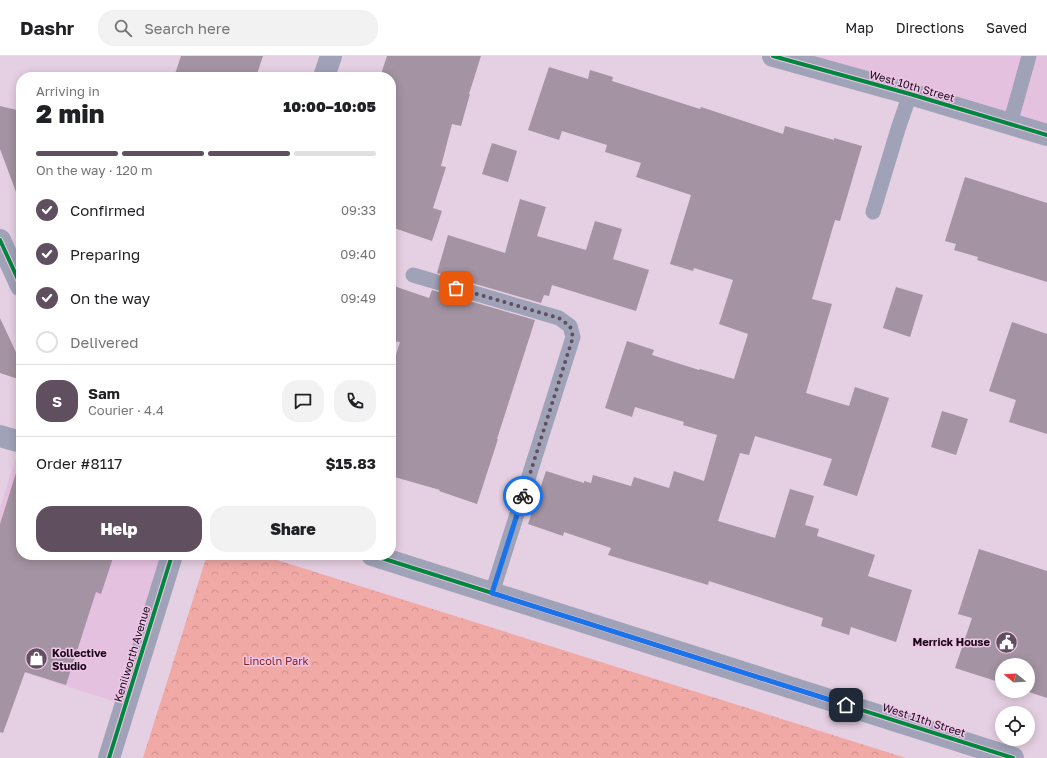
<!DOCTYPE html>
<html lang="en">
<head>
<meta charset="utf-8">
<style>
	body { margin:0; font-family:"Golos Text",sans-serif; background:#f2f2f2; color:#202124; height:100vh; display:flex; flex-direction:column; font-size:15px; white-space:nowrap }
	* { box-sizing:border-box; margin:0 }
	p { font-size:13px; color:#757577 }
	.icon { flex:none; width:22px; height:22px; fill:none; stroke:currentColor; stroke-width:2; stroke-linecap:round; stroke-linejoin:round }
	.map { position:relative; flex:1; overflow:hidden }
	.panel { position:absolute; left:16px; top:16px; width:380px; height:488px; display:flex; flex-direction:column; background:#fff; border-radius:16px; box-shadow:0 2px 10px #0003 }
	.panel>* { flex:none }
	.needle { width:26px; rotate:288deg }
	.tools { position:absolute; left:995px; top:602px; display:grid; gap:8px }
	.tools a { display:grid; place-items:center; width:40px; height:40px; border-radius:50%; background:#fff; box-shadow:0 2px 10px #0003; font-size:20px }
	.pin { position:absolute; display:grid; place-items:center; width:34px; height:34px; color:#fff; margin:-17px; border-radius:8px; box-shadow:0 2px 6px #0006 }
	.courier { position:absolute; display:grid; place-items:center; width:40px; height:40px; margin:-20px; border:3px solid #1a73e8; border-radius:50%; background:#fff; color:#222; box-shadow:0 1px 5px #0007 }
	.summary em { font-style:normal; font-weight:800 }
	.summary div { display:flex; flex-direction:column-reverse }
	.summary { display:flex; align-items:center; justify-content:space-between; height:68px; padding:0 20px }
	h1 { font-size:26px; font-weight:800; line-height:30px }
	.bar { display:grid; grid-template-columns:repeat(4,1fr); gap:6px 4px; align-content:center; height:48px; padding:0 20px }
	.bar i { height:5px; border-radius:3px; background:#e0e0e0 }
	.bar .on { background:#604f5e }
	.bar p { grid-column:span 4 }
	.line { display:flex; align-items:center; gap:10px; padding:0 20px; border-top:1px solid #e0e0e0 }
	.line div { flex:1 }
	.round { display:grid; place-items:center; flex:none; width:42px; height:42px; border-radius:16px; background:#f2f2f2 }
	ol { padding:0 20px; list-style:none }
	li { display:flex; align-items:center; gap:12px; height:44px }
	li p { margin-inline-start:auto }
	li .icon { padding:4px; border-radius:50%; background:#604f5e; color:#fff; stroke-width:4 }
	li:last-child { color:#757577 }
	li i { width:22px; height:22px; border:2px solid #e0e0e0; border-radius:50% }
	.button { display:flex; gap:8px; margin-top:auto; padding:8px 20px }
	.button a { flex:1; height:46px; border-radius:16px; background:#604f5e; color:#fff; font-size:16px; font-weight:800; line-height:46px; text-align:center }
	.button a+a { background:#f2f2f2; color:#202124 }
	header { display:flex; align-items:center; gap:24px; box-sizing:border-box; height:56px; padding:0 20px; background:#fff; border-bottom:1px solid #e0e0e0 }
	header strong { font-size:19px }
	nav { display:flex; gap:22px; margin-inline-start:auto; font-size:14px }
	.search { width:280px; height:36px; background:#f2f2f2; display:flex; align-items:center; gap:10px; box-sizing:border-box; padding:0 14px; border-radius:16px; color:#757577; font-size:15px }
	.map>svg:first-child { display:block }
</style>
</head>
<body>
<header>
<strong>Dashr</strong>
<div class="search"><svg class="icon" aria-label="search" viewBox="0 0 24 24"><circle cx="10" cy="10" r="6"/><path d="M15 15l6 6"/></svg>Search here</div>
<nav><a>Map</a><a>Directions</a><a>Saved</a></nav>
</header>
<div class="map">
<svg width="1047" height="702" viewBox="0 0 1047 702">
	<defs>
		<pattern id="park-crowns" width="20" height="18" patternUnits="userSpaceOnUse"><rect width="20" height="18" fill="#f1a9a6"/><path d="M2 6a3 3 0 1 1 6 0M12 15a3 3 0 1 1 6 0" fill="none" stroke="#ce908e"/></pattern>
	</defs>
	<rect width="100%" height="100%" fill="#e5cfe2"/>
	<g fill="#e5c1e0">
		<polygon points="773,0 1047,0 1047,79"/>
		<polygon points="21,386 21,499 172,499 125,649 0,609 0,451"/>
	</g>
	<polygon fill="url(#park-crowns)" points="207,499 261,499 906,702 143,702"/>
	<g fill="#a493a2">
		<polygon points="181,0 263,0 256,21 174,21"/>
		<polygon points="387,0 481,0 469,38 470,38 461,70 452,68 441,110 446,111 433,152 442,155 432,185 391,171 391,21 380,21"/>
		<polygon points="549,11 588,23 590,14 613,21 612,25 700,53 701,51 783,78 785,70 834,84 834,82 862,90 840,165 835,164 812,243 832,248 806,337 849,350 855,331 889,342 857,440 823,429 832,403 755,380 749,399 740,397 718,465 775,482 790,433 814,440 805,469 819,473 817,480 875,499 868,520 912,534 896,586 851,571 849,579 821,570 823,562 709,525 708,529 608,499 611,492 564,476 563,480 528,468 546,415 584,427 584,425 591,427 593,419 631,430 634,421 669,432 674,415 704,425 717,379 683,369 684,366 635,351 632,361 605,352 627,285 654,294 652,299 699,314 700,313 734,323 748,278 719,268 733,224 694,212 693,215 670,208 691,139 636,121 641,107 605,96 607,89 562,75 559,84 528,74"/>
		<polygon points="0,50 21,55 21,144 19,144 0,93"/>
		<polygon points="492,87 517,95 508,126 482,118"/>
		<polygon points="965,121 1047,147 1047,226 977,204 978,201 954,194 956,188 945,185"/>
		<polygon points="520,143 546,151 537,180 586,194 595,165 622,173 613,203 649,214 636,255 552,229 549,240 544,239 541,247 437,217 448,179 505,197"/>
		<polygon points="391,229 429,242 432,234 535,264 497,383 498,383 477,448 439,435 440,434 391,420 391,314 400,286 391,285"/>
		<polygon points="896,231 923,239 910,281 883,272"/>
		<polygon points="0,262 21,307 21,324 0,317"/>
		<polygon points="1012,266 1047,278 1047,378 1009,366 1016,344 989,335"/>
		<polygon points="942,355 968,363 956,399 931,391"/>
		<polygon points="16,417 21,417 21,499 114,499 101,538 96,536 66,629 25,616 3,677 0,676 0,468"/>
		<polygon points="979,493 1047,515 1047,642 1026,635 1028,635 1028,609 1002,609 1002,627 955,612 972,562 958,558"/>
	</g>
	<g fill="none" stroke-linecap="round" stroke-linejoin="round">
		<g stroke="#a0a3b8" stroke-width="15">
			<polyline points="1010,68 1029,0"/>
			<polyline points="873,156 898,73 910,38"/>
			<polyline points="413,219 559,262 570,270 573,281 492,537"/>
		</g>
		<g stroke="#a0a3b8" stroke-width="22">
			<polyline points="773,0 910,38 1047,79"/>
			<polyline points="324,21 331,0"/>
			<polyline points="0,184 21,230"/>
			<polyline points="0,380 21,386"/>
			<polyline points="372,499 1013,702"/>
			<polyline points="109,702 172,499"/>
		</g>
		<defs>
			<g id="cycleway">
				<polyline points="773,0 910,38 1047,79"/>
				<polyline points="0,184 21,230"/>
				<polyline points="372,499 1013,702"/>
				<polyline points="109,702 172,499"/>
			</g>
		</defs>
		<use href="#cycleway" stroke="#efc5e8" stroke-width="6"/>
		<use href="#cycleway" stroke="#00873e" stroke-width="4"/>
	</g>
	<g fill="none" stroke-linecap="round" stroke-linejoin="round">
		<polyline stroke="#604f5e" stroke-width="4" stroke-dasharray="0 7.2" points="456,232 559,262 570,270 573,281 523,440"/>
		<polyline stroke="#1a73e8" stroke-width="5" points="523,440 492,537 846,649"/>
	</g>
	<defs>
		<symbol id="civic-disc" viewBox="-11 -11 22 22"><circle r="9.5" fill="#604f5e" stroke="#efc5e8"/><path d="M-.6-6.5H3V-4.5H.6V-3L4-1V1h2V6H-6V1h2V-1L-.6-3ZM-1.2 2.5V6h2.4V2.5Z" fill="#fff"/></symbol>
		<symbol id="shop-disc" viewBox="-11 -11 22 22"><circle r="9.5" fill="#604f5e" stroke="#efc5e8"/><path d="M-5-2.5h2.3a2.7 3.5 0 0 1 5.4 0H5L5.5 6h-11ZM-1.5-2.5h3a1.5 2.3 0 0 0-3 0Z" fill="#fff"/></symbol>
	</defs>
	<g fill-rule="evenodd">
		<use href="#civic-disc" x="994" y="574" width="25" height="25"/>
		<use href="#shop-disc" x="24" y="590" width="25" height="25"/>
	</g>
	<g text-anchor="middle" stroke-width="3" stroke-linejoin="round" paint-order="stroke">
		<g font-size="11" fill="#180a17" stroke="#efc5e8">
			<text transform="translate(912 30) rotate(16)" y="4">West 10th Street</text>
			<text transform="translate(132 598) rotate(-73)" y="4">Kenilworth Avenue</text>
			<text transform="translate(924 664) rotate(18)" y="4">West 11th Street</text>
		</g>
		<g font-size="11" font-weight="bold" fill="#180a17" stroke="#efc5e8" text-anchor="end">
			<text x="990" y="590">Merrick House</text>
			<text x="52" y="601" text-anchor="start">Kollective<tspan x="52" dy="13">Studio</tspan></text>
		</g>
		<g font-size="11" fill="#8a2313" stroke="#efc5e8">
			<text x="276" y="609">Lincoln Park</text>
		</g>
	</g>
</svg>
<div class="tools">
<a><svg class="needle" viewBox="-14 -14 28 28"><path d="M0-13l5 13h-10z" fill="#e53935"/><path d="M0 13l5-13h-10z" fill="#757577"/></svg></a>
<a><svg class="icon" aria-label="locate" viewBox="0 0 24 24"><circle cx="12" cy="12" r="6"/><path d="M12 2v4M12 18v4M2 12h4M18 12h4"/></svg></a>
</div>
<div class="pin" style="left:456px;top:232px;background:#ea580c"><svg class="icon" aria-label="bag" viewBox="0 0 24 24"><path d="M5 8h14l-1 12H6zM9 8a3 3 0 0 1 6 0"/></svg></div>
<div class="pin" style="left:846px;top:649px;background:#1f2937"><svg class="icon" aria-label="home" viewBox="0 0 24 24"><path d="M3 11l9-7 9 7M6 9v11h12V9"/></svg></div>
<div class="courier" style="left:523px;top:440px"><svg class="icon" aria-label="bike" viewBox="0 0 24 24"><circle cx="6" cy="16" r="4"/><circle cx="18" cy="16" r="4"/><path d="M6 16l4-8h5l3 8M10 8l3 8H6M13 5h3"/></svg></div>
<section class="panel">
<div class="summary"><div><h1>2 min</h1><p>Arriving in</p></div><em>10:00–10:05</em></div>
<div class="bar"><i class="on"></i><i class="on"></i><i class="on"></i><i></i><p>On the way · 120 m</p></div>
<ol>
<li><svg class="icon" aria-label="check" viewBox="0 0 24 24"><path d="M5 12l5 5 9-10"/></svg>Confirmed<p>09:33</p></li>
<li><svg class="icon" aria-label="check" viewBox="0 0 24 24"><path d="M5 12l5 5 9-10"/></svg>Preparing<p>09:40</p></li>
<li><svg class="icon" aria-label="check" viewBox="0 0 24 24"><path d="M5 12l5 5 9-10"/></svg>On the way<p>09:49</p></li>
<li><i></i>Delivered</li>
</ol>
<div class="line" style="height:72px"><b class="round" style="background:#604f5e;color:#fff">S</b><div><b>Sam</b><p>Courier · 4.4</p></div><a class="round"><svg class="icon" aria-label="chat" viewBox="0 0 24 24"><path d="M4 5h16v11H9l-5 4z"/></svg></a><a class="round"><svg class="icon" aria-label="phone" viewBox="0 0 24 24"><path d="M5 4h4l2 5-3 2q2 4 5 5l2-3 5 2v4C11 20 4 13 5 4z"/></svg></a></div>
<div class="line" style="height:52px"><div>Order #8117</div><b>$15.83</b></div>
<div class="button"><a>Help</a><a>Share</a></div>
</section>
</div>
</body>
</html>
